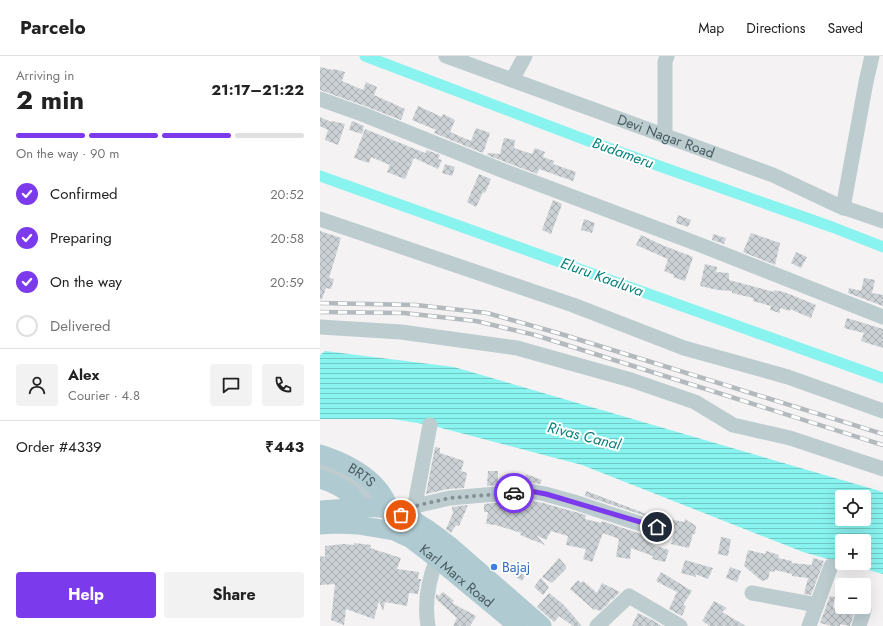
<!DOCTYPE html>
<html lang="en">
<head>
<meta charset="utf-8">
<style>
	body { margin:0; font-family:Jost,sans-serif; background:#f2f2f2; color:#222; height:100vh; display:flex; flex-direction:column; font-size:15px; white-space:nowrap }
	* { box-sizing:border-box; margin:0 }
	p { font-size:13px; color:#767676 }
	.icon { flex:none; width:22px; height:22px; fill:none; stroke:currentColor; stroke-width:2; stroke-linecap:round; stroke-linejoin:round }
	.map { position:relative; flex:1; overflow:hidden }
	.side { display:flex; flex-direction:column; background:#fff; width:320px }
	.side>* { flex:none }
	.tools { position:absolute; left:515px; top:434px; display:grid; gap:8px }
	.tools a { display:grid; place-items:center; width:36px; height:36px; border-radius:4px; background:#fff; box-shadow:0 4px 16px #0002; font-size:20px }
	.pin { position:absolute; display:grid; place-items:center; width:34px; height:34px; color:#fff; margin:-17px; border:2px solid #fff; border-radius:50%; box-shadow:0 1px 4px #0007 }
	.courier { position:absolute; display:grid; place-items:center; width:40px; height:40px; margin:-20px; border:3px solid #7c3aed; border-radius:50%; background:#fff; color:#222; box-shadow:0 1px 5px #0007 }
	.summary em { font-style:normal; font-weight:700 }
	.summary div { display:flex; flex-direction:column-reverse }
	.summary { display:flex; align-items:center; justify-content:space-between; height:68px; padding:0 16px }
	h1 { font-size:26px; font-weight:700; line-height:30px }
	.bar { display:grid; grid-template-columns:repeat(4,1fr); gap:6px 4px; align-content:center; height:48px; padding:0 16px }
	.bar i { height:5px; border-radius:3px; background:#e0e0e0 }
	.bar .selected { background:#7c3aed }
	.bar p { grid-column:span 4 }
	.line { display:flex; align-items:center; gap:10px; padding:0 16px; border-top:1px solid #e0e0e0 }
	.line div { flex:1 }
	.round { display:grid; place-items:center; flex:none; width:42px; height:42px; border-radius:4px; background:#f2f2f2 }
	ol { padding:0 16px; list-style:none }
	li { display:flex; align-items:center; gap:12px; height:44px }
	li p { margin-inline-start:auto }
	li .icon { padding:4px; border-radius:50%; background:#7c3aed; color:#fff; stroke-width:4 }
	li:last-child { color:#767676 }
	li i { width:22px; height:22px; border:2px solid #e0e0e0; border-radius:50% }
	.primary-button { display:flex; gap:8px; margin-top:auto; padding:8px 16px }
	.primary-button a { flex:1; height:46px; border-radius:4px; background:#7c3aed; color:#fff; font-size:16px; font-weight:700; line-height:46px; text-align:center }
	.primary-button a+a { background:#f2f2f2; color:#222 }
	header { display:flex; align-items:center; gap:24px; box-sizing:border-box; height:56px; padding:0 20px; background:#fff; border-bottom:1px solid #e0e0e0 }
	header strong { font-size:19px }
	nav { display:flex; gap:22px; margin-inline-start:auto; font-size:14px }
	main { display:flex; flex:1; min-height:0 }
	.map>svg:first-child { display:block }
</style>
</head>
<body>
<header>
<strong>Parcelo</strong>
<nav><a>Map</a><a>Directions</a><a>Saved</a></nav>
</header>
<main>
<section class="side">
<div class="summary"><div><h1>2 min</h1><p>Arriving in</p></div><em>21:17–21:22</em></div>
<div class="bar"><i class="selected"></i><i class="selected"></i><i class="selected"></i><i></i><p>On the way · 90 m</p></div>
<ol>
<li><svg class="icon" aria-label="check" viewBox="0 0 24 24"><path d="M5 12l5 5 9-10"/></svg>Confirmed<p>20:52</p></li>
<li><svg class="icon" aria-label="check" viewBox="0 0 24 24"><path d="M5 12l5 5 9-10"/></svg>Preparing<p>20:58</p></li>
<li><svg class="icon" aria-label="check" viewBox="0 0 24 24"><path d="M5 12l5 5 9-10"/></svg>On the way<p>20:59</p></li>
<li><i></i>Delivered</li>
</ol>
<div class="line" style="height:72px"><a class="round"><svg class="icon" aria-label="person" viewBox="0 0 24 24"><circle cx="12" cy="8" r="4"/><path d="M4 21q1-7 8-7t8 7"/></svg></a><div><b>Alex</b><p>Courier · 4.8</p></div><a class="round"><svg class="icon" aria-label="chat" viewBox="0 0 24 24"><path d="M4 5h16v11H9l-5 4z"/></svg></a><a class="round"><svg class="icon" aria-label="phone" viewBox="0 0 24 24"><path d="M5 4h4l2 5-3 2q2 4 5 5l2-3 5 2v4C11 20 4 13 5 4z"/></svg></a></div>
<div class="line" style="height:52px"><div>Order #4339</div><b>₹443</b></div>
<div class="primary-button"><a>Help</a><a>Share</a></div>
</section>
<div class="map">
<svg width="563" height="570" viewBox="0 0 563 570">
	<defs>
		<pattern id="water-rules" width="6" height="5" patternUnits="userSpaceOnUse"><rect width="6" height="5" fill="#89f3ef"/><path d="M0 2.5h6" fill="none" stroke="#72c8c5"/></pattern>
		<pattern id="building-cross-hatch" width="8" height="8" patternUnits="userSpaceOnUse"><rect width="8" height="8" fill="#ccd1d5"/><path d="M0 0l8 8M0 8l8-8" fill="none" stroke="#a8adb0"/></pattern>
	</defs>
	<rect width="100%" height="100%" fill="#f4f2f3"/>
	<path fill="url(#water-rules)" fill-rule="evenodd" d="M5,295L134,311L563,436V518L523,507H544V485H522V507L483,496L262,409L110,369L72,363H0V299ZM522,441H544V463H522Z"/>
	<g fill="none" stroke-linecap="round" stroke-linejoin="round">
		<g stroke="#89f3ef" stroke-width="11">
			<polyline points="45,0 274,87 512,171 563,191"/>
			<polyline points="0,120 563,322"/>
		</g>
	</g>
	<g fill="url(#building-cross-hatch)">
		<polygon points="0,11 13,14 14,13 25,16 22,25 43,34 46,26 57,31 54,39 85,53 81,64 45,50 0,34"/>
		<polygon points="98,50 122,61 123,58 135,64 130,76 151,85 156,72 170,77 163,97 114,77 116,74 92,64"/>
		<polygon points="0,61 11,66 12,65 25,68 18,89 5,84 8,74 0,70"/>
		<polygon points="32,65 44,70 42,78 29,74"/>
		<polygon points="45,73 105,97 107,94 120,99 118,103 122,104 118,113 94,102 85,123 67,116 70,109 51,101 49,107 34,102"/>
		<polygon points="184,82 195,84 194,92 212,98 215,92 225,96 223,101 234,105 233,108 256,116 253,125 219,113 217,118 167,99 168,97 180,98"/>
		<polygon points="125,108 135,111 132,120 122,117"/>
		<polygon points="159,118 171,123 165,137 163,136 156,151 147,146"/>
		<polygon points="233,144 242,148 231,178 222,174"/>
		<polygon points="358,159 371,164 368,171 356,167"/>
		<polygon points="264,163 275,167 272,177 261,174"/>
		<polygon points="0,175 21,182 9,222 14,223 11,233 6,232 2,243 0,243"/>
		<polygon points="431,177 460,187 455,209 423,196"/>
		<polygon points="393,178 406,182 404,188 392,184"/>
		<polygon points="321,179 342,189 373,201 365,225 353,221 354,219 344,215 348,203 316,189"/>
		<polygon points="476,196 487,201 481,212 471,207"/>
		<polygon points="385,208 397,211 396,216 409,217 409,224 454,236 454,234 464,236 496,249 491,262 470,253 470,255 460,252 460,257 450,254 451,250 433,245 433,242 412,237 412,235 398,234 380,230"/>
		<polygon points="544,222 555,224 552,237 563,239 563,250 528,237 529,232 541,235"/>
		<polygon points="527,262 563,273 563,292 541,285 544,277 524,272"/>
		<polygon points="115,391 120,392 120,397 144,405 141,415 147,417 144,432 128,433 106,438"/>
		<polygon points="168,415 178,415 178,429 167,430"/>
		<polygon points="206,418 222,424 220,428 205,426"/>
		<polygon points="266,435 329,459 330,456 342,460 341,461 364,466 365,463 376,470 375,478 373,478 369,492 351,488 355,473 346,471 343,464 323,459 265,440"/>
		<polygon points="194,445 212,448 213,445 223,447 266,459 265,463 281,467 282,465 318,477 335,480 333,489 349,494 345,506 332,503 333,500 311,492 310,503 296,501 299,483 283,477 272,506 263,503 266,493 246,489 248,480 231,475 226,484 216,479 225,489 200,479 201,477 176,469 166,468 168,456 164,456 164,448"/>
		<polygon points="148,449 139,470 136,469 131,477 126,473 133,457 132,451"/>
		<polygon points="401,481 411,483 408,500 398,498"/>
		<polygon points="34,487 51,489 50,492 81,502 77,513 99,516 98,523 101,523 98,538 89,537 87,550 65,546 63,555 59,545 54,563 26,553 24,569 11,564 15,528 0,529 0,500 5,501 5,490 23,488 34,489"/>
		<polygon points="428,494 445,498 446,495 459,499 458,502 472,505 472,507 492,509 493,502 504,505 491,539 484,538 488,522 472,520 472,518 455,514 455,516 450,515 448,523 442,525 424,510"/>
		<polygon points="239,502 246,510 246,513 232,527 222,521"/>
		<polygon points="365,504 393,512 388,523 375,518 376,521 361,517"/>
		<polygon points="410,511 421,515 417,526 406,522"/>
		<polygon points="197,512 206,518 202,525 193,519"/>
		<polygon points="341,516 372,535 363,549 366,550 362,560 349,553 357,536 336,525"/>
		<polygon points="221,522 229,531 223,539 214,531"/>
		<polygon points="258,524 261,527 263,525 277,537 282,527 300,536 292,544 291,543 288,548 280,555 275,553 274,554 250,533"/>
		<polygon points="123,536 134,545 132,547 156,560 150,570 133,570 137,562 116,543 116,538 119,540"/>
		<polygon points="229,537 243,548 262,570 253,570 239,560 234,566 217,551"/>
		<polygon points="510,540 515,541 513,552 534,557 530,570 520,568 520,570 512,570 500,567"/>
		<polygon points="394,545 407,552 402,556 426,570 390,570 382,565"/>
		<polygon points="318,557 332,564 342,570 312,570"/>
	</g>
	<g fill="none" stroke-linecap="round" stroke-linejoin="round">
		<g stroke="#bccccf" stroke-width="15">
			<path id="s1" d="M126,0L453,119L519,150L563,165"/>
			<polyline points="192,24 205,0"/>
			<polyline points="0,43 42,58 179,113 378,188 563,261"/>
			<polyline points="345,80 345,6 347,0"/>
			<polyline points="523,152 546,26 552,0"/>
			<polyline points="0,163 253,249 364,292 468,321 563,355"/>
			<polyline points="0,271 81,276 197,292 311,324 375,346 413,369 470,382 563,413"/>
			<path d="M0,410C24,419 44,432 64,449"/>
			<polyline points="95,450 130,442 210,435 225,438 254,446 321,468 337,471"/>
			<polyline points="93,459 110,369"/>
			<polyline points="432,537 497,549"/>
			<path d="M108,570C104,546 108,525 117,503"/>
			<polyline points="277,570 309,540 360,570"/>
			<polyline points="489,570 511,510"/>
			<polyline points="539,570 544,554"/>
		</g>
		<g stroke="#b0cad2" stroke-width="19">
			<path id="s2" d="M0,398C31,408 66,427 72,463"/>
			<path d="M0,423C16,428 32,436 40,451L39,459"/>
			<path d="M0,454C22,453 44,449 66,453C85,456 115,478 130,490L222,570"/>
			<path id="s3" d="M0,469L17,468L38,469L74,475L91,483L117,503L198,570"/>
		</g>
		<defs>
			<g id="rail">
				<polyline points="0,247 96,249 167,257 241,278 563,378"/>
				<polyline points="0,256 84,257 156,265 215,279 563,389"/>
			</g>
		</defs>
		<use href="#rail" stroke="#b4b9bd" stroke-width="4.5"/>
		<use href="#rail" stroke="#fff" stroke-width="3" stroke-dasharray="9" stroke-linecap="butt"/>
	</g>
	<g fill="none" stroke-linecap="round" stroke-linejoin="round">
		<polyline stroke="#849094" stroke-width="4" stroke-dasharray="0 7.2" points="81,459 92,464 95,450 130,442 194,437"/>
		<polyline stroke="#7c3aed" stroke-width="5" points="194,437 210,435 226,438 337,471"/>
	</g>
	<circle fill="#3f7fe0" stroke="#fff" stroke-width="1.5" cx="174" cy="511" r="4"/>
	<g text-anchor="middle" stroke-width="4" stroke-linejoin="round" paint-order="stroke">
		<g font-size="14" fill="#485c61" stroke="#fff">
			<text dy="5" stroke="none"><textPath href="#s1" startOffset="234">Devi Nagar Road</textPath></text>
			<text dy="5" stroke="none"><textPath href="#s2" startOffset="47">BRTS</textPath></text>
			<text dy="5" stroke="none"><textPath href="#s3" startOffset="152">Karl Marx Road</textPath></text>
		</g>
		<g font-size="14" fill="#366cbe" stroke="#fff" text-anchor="start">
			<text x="182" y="516">Bajaj</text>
		</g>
		<g font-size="15" font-style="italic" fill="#07807b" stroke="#fff">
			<text transform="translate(303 97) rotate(20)" y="5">Budameru</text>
			<text transform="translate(282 221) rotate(20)" y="5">Eluru Kaaluva</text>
			<text transform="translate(264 380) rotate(14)" y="5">Rivas Canal</text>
		</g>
	</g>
</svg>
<div class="tools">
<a><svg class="icon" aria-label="locate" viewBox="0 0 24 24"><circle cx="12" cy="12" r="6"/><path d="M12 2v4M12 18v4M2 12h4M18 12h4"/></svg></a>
<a>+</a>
<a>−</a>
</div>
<div class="pin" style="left:81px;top:459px;background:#ea580c"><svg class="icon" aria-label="bag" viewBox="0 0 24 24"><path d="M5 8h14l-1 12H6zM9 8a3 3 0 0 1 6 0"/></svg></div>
<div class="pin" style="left:337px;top:471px;background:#1f2937"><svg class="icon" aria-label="home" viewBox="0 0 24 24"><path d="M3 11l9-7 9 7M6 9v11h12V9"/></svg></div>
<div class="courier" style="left:194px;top:437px"><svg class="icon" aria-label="car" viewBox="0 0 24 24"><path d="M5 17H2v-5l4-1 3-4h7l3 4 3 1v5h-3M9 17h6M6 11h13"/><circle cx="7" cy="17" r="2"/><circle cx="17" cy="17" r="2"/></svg></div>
</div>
</main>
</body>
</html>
